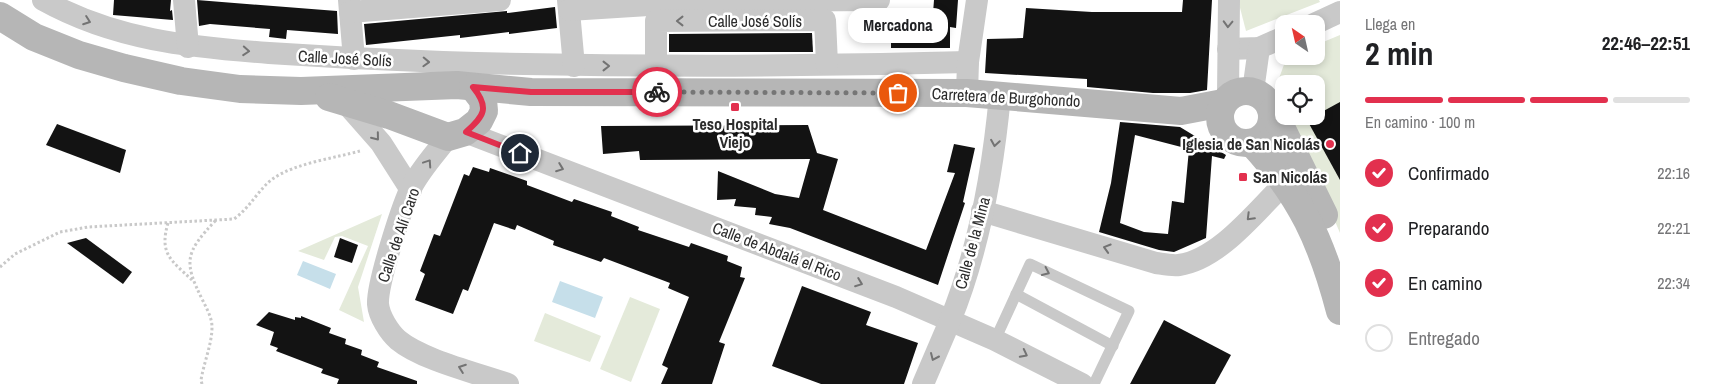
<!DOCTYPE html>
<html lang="es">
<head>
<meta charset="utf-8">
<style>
	body { margin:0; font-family:"Archivo Narrow",sans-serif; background:#f2f2f2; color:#202124; height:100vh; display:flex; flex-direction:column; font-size:19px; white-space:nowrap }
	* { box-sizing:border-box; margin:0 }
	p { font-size:16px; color:#757577 }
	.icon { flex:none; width:28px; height:28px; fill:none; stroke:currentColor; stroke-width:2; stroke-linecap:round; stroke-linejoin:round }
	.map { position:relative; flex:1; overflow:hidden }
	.sheet { display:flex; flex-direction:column; background:#fff; width:375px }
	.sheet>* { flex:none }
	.needle { width:32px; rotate:326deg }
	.fabs { position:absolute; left:1275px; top:15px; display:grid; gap:10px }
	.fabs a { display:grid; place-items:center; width:50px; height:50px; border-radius:10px; background:#fff; box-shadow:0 2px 8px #0003; font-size:25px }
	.pin { position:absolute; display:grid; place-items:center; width:42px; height:42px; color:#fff; margin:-21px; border:2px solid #fff; border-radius:50%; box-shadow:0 1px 5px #0007 }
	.courier { position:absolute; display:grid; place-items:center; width:50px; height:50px; margin:-25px; border:4px solid #e2304e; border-radius:50%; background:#fff; color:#222; box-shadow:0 1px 6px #0007 }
	.bubble { position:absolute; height:35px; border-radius:15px; background:#fff; box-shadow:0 2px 8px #0003; font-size:16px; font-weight:700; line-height:35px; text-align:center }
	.overview em { font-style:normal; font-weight:700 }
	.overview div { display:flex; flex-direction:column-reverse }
	.overview { display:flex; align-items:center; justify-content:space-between; height:85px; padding:0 25px }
	h1 { font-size:32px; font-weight:700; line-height:38px }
	.bar { display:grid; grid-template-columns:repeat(4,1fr); gap:8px 5px; align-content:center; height:60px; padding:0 25px }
	.bar i { height:6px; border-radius:4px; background:#e0e0e0 }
	.bar .on { background:#e2304e }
	.bar p { grid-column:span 4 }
	ol { padding:0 25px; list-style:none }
	li { display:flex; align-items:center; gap:15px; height:55px }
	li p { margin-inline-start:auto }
	li .icon { padding:5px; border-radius:50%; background:#e2304e; color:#fff; stroke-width:4 }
	li:last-child { color:#757577 }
	li i { width:28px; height:28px; border:2px solid #e0e0e0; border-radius:50% }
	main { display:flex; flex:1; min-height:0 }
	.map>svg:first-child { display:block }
</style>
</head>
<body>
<main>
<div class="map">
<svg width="1340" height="384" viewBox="0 0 1340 384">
	<rect width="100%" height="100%" fill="#fff"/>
	<g fill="#e4eada">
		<polygon points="1238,0 1319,0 1320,2 1246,31"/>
		<polygon points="1340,35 1340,233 1290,116 1316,116 1316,84 1284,84 1284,100 1277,84 1286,59 1292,56 1316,56 1316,45"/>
		<polygon points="382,214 358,287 364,322 339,310 368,246 342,236 335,237 324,260 298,251"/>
		<polygon points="630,297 660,309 631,382 600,369"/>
		<polygon points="545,313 601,336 590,362 534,341"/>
	</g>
	<g fill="#c6dfea">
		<polygon points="303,261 336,274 330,289 297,275"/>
		<polygon points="560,281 603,297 595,318 552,302"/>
	</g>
	<g fill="#131313" fill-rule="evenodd">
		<polygon points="114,0 171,0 170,11 172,10 173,20 113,15"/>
		<polygon points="197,0 337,11 338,34 287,30 286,39 269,37 270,29 210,24 199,26"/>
		<polygon points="934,0 958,0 956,28 950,27 950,48 891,48 891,25 932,26"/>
		<polygon points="1183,0 1212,0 1207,90 1190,93 1153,93 1087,87 1087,79 985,73 987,39 1023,38 1026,8 1092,12 1182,12"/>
		<polygon points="555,7 557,28 509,34 509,32 460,38 460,35 366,45 364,24 507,11 507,13"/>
		<polygon points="812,33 813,52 669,52 669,34"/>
		<polygon points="1340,102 1340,180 1307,120"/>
		<path d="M1120,122L1180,127L1226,155L1224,159L1212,156L1206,238L1174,252L1159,250L1099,232L1111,183ZM1135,135L1189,149L1184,203L1172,201L1168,234L1144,232L1120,223Z"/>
		<polygon points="57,124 126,150 120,173 46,145"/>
		<polygon points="808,125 817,153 838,159 823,210 926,250 955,173 947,172 954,144 975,148 963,202 965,203 938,285 790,228 769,224 772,217 755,215 756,208 734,206 736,199 717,200 718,171 775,194 799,198 810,159 640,160 639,151 603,154 601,126"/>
		<polygon points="473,167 489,172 490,168 527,181 527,185 572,202 574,199 612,212 611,216 639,227 638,230 689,247 691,243 728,256 727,261 742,267 740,277 745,278 719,342 725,344 712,384 661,384 668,368 662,365 689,297 668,288 670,283 604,258 601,262 553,245 554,241 517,225 515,230 494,223 468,291 463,289 453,314 415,300 425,274 420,271 434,234 440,236 464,174 469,176"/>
		<polygon points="86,238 132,272 123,284 67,243"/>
		<polygon points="340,238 358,245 352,263 334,257"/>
		<polygon points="802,286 871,312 866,325 918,343 904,384 821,384 772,366"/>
		<polygon points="269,312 295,320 295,317 301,318 301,316 331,328 329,333 346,339 345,344 362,350 361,355 379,362 377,367 417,381 417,384 337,384 339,379 321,373 323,369 276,351 278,348 270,345 274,332 256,325"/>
		<polygon points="1164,320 1231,355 1215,384 1130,384"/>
	</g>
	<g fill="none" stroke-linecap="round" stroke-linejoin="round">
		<g stroke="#c9c9c9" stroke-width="3" stroke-dasharray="2.5 2.5" stroke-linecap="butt">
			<path d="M168,223C159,254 171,260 192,280"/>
			<path d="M0,267L15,254L60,232L88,227L234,219C251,207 259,188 274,178C296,163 335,158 360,151"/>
			<path d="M202,384L201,380C204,362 212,344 212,327C212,318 207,309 203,301C183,261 185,253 216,220"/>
		</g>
		<g stroke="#c9c9c9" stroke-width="11">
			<polyline points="1016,294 1113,346"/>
			<polyline points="995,340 1030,264 1129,311 1094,384"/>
		</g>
		<g stroke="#c9c9c9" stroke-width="22">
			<path d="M43,0C115,40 189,47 269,53C327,57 385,60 443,62C618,67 793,67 968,62"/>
			<polyline points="184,0 188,47"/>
			<polyline points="349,0 354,59"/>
			<polyline points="568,0 574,66"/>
			<polyline points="569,10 712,1 879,0"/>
			<polyline points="350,12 500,0"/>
			<polyline points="1314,24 1340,12"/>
			<polyline points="1228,49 1259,48 1284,37"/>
			<polyline points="656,66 656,21 825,20 827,64"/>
			<polyline points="1253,91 1259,48"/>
			<polyline points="967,93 968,62 977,0"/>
			<polyline points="1228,96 1229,0"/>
			<polyline points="344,101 381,143 411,190"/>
			<polyline points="465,132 896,297 995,340 1082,384"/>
			<path d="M448,137C435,154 419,171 410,190C401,210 377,284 378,304C379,316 389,332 398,340C422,360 477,373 508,384"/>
			<path d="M982,211L1156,263C1163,264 1172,266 1179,265C1220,259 1257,210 1285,183"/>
			<path d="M923,384C932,363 941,342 950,321C979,250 993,171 1000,95"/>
		</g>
		<g stroke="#b6b6b6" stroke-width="28">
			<polyline points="0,16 34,37 79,55 124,68 181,81 240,89 301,91 457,85 531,92 967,93 1181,111 1223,103"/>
			<circle cx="1246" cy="117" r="26"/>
			<polyline points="329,97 389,115 448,137 465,132 479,121 484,111 483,100 473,87"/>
			<polyline points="1273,111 1324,215"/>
			<path d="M1252,143C1301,196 1322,242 1340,311"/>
		</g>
	</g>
	<defs><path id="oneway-chevron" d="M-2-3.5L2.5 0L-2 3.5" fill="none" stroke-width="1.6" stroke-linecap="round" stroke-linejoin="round" transform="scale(1.25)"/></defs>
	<g stroke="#737373">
		<use href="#oneway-chevron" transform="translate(87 21) rotate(20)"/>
		<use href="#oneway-chevron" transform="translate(680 21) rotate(180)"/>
		<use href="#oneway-chevron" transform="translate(1228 24) rotate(92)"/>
		<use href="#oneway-chevron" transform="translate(246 51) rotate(4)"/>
		<use href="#oneway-chevron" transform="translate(426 62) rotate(2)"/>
		<use href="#oneway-chevron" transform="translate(606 66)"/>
		<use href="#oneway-chevron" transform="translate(376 137) rotate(51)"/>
		<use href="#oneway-chevron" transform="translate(995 143) rotate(99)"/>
		<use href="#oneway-chevron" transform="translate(428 163) rotate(-56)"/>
		<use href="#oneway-chevron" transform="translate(560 168) rotate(21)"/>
		<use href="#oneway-chevron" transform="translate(1250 217) rotate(135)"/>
		<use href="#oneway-chevron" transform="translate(1107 248) rotate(-163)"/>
		<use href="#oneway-chevron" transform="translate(1046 272) rotate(25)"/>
		<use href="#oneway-chevron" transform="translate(859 283) rotate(21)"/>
		<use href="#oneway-chevron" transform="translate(1024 354) rotate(27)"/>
		<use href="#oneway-chevron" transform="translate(934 357) rotate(114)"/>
		<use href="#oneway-chevron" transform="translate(462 368) rotate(-160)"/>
	</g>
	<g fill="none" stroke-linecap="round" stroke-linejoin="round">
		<polyline stroke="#767676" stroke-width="5" stroke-dasharray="0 9" points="657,92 898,93"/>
		<path stroke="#e2304e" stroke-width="6" d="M520,153L466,132C484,116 490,108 473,87L531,92H657"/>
	</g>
	<g fill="#e2304e" stroke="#fff" stroke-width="2">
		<rect x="730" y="102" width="10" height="10" rx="2.5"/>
		<circle cx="1330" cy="144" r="5"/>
		<rect x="1238" y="172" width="10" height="10" rx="2.5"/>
	</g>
	<g text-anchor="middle" stroke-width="5" stroke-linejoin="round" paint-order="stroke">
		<g font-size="16" fill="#2c2c2c" stroke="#fff">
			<text x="755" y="27">Calle José Solís</text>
			<text transform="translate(345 58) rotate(3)" y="6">Calle José Solís</text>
			<text transform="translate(1006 97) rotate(3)" y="6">Carretera de Burgohondo</text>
			<text transform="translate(398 235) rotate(-71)" y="6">Calle de Alí Caro</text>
			<text transform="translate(972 243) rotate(-75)" y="6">Calle de la Mina</text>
			<text transform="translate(777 251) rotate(21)" y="6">Calle de Abdalá el Rico</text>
		</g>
		<g font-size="16" font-weight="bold" fill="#2c2c2c" stroke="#fff">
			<text x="735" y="130">Teso Hospital<tspan x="735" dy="18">Viejo</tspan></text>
			<text x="1320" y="150" text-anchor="end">Iglesia de San Nicolás</text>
			<text x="1253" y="183" text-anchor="start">San Nicolás</text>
		</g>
	</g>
</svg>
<div class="fabs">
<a><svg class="needle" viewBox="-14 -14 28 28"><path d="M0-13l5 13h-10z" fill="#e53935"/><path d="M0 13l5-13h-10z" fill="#757577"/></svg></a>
<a><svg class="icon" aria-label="locate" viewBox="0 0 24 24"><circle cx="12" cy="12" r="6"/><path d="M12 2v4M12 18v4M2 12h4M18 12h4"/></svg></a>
</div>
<div class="pin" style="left:898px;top:93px;background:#ea580c"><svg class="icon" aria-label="bag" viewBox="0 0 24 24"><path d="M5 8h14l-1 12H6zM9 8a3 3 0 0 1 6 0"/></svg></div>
<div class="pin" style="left:520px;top:153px;background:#1f2937"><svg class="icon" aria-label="home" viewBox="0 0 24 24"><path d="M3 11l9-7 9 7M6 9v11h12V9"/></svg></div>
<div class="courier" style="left:657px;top:92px"><svg class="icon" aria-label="bike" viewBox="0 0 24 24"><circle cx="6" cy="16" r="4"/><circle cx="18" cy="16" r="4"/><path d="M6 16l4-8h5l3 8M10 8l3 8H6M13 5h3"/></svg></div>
<div class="bubble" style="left:848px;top:8px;width:100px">Mercadona</div>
</div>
<section class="sheet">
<div class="overview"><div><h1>2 min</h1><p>Llega en</p></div><em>22:46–22:51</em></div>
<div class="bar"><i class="on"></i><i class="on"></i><i class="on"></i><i></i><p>En camino · 100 m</p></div>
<ol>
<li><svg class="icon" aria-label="check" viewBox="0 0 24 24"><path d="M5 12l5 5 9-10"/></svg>Confirmado<p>22:16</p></li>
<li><svg class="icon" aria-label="check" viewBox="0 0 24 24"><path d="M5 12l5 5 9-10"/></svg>Preparando<p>22:21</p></li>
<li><svg class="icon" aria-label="check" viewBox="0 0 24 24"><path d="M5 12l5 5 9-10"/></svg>En camino<p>22:34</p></li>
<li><i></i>Entregado</li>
</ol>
</section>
</main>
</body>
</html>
